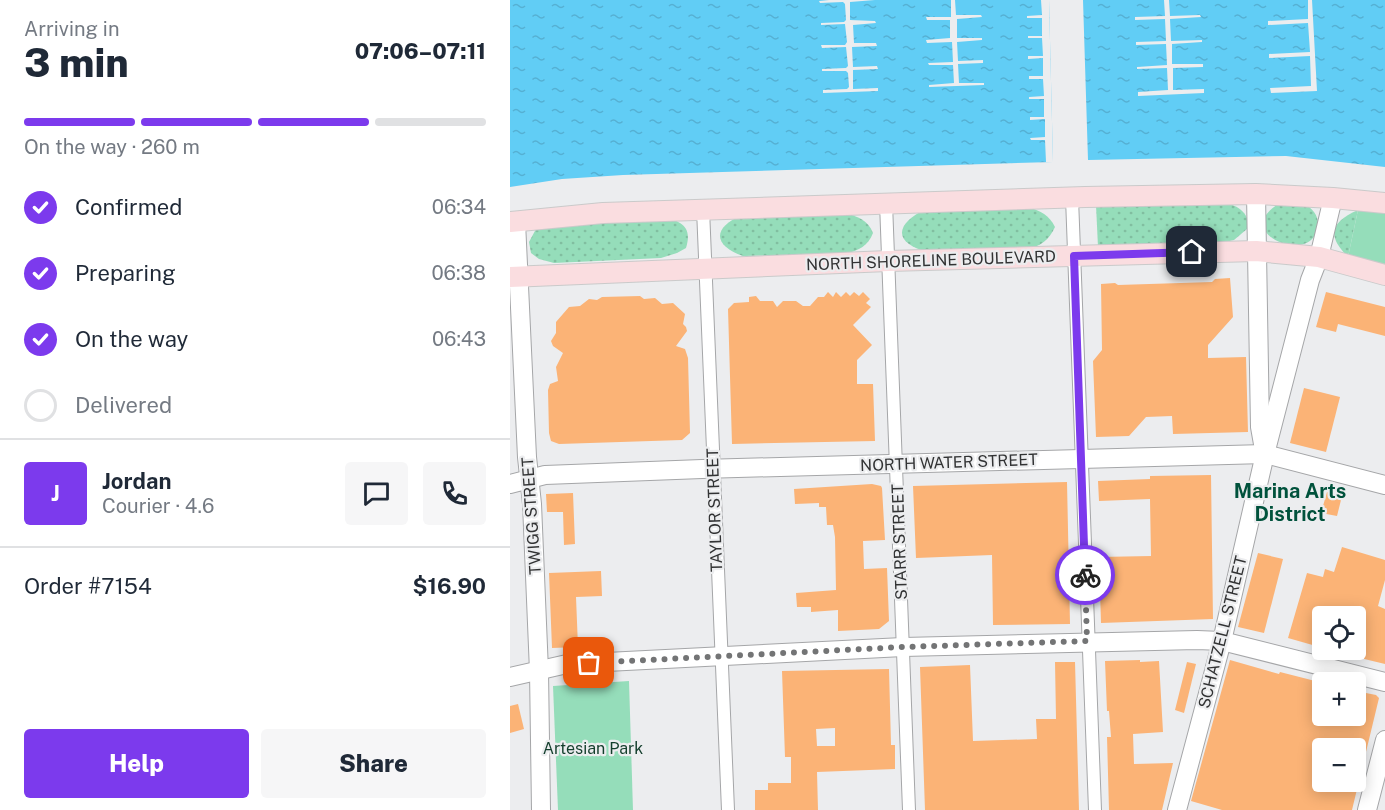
<!DOCTYPE html>
<html lang="en">
<head>
<meta charset="utf-8">
<style>
	body { margin:0; font-family:"Public Sans",sans-serif; background:#f6f6f7; color:#1f2937; height:100vh; display:flex; flex-direction:column; font-size:22px; white-space:nowrap }
	* { box-sizing:border-box; margin:0 }
	p { font-size:20px; color:#747a83 }
	.icon { flex:none; width:33px; height:33px; fill:none; stroke:currentColor; stroke-width:2; stroke-linecap:round; stroke-linejoin:round }
	.map { position:relative; flex:1; overflow:hidden }
	.side { display:flex; flex-direction:column; background:#fff; width:510px }
	.side>* { flex:none }
	.fabs { position:absolute; left:802px; top:606px; display:grid; gap:12px }
	.fabs a { display:grid; place-items:center; width:54px; height:54px; border-radius:6px; background:#fff; box-shadow:0 3px 15px #0003; font-size:30px }
	.pin { position:absolute; display:grid; place-items:center; width:51px; height:51px; color:#fff; margin:-26px; border-radius:12px; box-shadow:0 3px 9px #0006 }
	.courier { position:absolute; display:grid; place-items:center; width:60px; height:60px; margin:-30px; border:4px solid #7c3aed; border-radius:50%; background:#fff; color:#222; box-shadow:0 2px 8px #0007 }
	.summary em { font-style:normal; font-weight:800 }
	.summary div { display:flex; flex-direction:column-reverse }
	.summary { display:flex; align-items:center; justify-content:space-between; height:102px; padding:0 24px }
	h1 { font-size:39px; font-weight:800; line-height:45px }
	.bar { display:grid; grid-template-columns:repeat(4,1fr); gap:9px 6px; align-content:center; height:72px; padding:0 24px }
	.bar i { height:8px; border-radius:4px; background:#e0e1e3 }
	.bar .selected { background:#7c3aed }
	.bar p { grid-column:span 4 }
	.line { display:flex; align-items:center; gap:15px; padding:0 24px; border-top:2px solid #e0e1e3 }
	.line div { flex:1 }
	.round { display:grid; place-items:center; flex:none; width:63px; height:63px; border-radius:6px; background:#f6f6f7 }
	ol { padding:0 24px; list-style:none }
	li { display:flex; align-items:center; gap:18px; height:66px }
	li p { margin-inline-start:auto }
	li .icon { padding:6px; border-radius:50%; background:#7c3aed; color:#fff; stroke-width:4 }
	li:last-child { color:#747a83 }
	li i { width:33px; height:33px; border:3px solid #e0e1e3; border-radius:50% }
	.button { display:flex; gap:12px; margin-top:auto; padding:12px 24px }
	.button a { flex:1; height:69px; border-radius:6px; background:#7c3aed; color:#fff; font-size:24px; font-weight:800; line-height:69px; text-align:center }
	.button a+a { background:#f6f6f7; color:#1f2937 }
	main { display:flex; flex:1; min-height:0 }
	.map>svg:first-child { display:block }
</style>
</head>
<body>
<main>
<section class="side">
<div class="summary"><div><h1>3 min</h1><p>Arriving in</p></div><em>07:06–07:11</em></div>
<div class="bar"><i class="selected"></i><i class="selected"></i><i class="selected"></i><i></i><p>On the way · 260 m</p></div>
<ol>
<li><svg class="icon" aria-label="check" viewBox="0 0 24 24"><path d="M5 12l5 5 9-10"/></svg>Confirmed<p>06:34</p></li>
<li><svg class="icon" aria-label="check" viewBox="0 0 24 24"><path d="M5 12l5 5 9-10"/></svg>Preparing<p>06:38</p></li>
<li><svg class="icon" aria-label="check" viewBox="0 0 24 24"><path d="M5 12l5 5 9-10"/></svg>On the way<p>06:43</p></li>
<li><i></i>Delivered</li>
</ol>
<div class="line" style="height:108px"><b class="round" style="background:#7c3aed;color:#fff">J</b><div><b>Jordan</b><p>Courier · 4.6</p></div><a class="round"><svg class="icon" aria-label="chat" viewBox="0 0 24 24"><path d="M4 5h16v11H9l-5 4z"/></svg></a><a class="round"><svg class="icon" aria-label="phone" viewBox="0 0 24 24"><path d="M5 4h4l2 5-3 2q2 4 5 5l2-3 5 2v4C11 20 4 13 5 4z"/></svg></a></div>
<div class="line" style="height:78px"><div>Order #7154</div><b>$16.90</b></div>
<div class="button"><a>Help</a><a>Share</a></div>
</section>
<div class="map">
<svg width="875" height="810" viewBox="0 0 875 810">
	<defs>
		<pattern id="grass-dots" width="8" height="8" patternUnits="userSpaceOnUse" patternTransform="scale(1.5)"><rect width="8" height="8" fill="#95ddba"/><path d="M2 2h.1M6 6h.1" fill="none" stroke="#81bea0" stroke-width="1.8" stroke-linecap="round"/></pattern>
		<pattern id="water-ripples" width="26" height="14" patternUnits="userSpaceOnUse" patternTransform="scale(1.5)"><rect width="26" height="14" fill="#61cdf5"/><path d="M2 4q2-2 4 0t4 0M15 11q2-2 4 0t4 0" fill="none" stroke="#55b0d3"/></pattern>
	</defs>
	<rect width="100%" height="100%" fill="#ecedef"/>
	<g fill="url(#grass-dots)">
		<path d="M711,201C725,205 741,211 737,229L724,240L707,244L588,247L586,205Z"/>
		<path d="M770,203C777,203 786,202 793,204C808,209 813,227 803,238C786,259 724,230 770,203Z"/>
		<path d="M518,207C531,211 539,215 545,227C539,240 531,246 517,249L419,252C383,244 384,224 416,209Z"/>
		<path d="M848,210L838,257C816,235 821,222 848,210Z"/>
		<path d="M334,213C347,216 358,220 363,233C358,246 349,250 336,254L233,256C203,245 202,228 232,215Z"/>
		<path d="M152,216C170,222 183,225 176,248L167,253L151,258L44,263L29,259L21,253L19,242L26,229L37,225Z"/>
	</g>
	<g fill="#95ddba">
		<polygon points="848,210 875,210 875,266 838,257"/>
		<polygon points="119,681 123,810 48,810 43,686"/>
	</g>
	<g fill="url(#water-ripples)">
		<polygon points="0,0 539,0 543,162 113,175 52,179 0,187"/>
		<polygon points="573,0 875,0 875,167 776,156 578,160"/>
	</g>
	<g fill="#ecedef">
		<polygon points="319,0 365,0 340,2 340,20 365,21 366,23 343,25 344,43 366,43 367,46 342,47 343,67 367,66 368,69 343,70 343,89 368,88 368,91 313,93 313,90 337,89 339,87 338,73 336,71 312,71 312,69 336,68 338,66 336,47 312,48 311,45 335,45 337,42 335,24 311,25 311,23 334,22 336,20 335,4 333,2 310,3 309,1"/>
		<polygon points="441,0 445,0 446,15 471,15 472,17 447,19 447,38 472,38 472,40 447,42 448,61 473,60 473,63 448,64 449,83 474,83 474,85 419,87 419,85 444,83 443,65 419,65 418,63 443,62 442,42 417,43 416,40 440,38 440,20 417,20 416,17 441,17"/>
		<polygon points="531,0 539,0 543,162 536,162 535,140 521,140 520,138 535,137 535,119 520,120 520,117 534,117 534,99 519,99 519,97 534,96 533,79 519,79 519,76 533,76 533,58 518,59 518,56 533,56 532,38 518,38 518,36 532,36 532,18 517,18 517,16 532,15"/>
		<polygon points="654,0 659,0 660,16 690,15 691,17 660,19 661,41 692,40 692,42 662,44 662,64 693,64 693,67 663,68 663,90 694,89 694,93 628,96 628,92 658,90 657,68 627,69 627,67 657,65 656,44 626,45 626,42 656,41 655,19 625,20 625,17 655,16"/>
		<polygon points="798,0 802,0 807,91 761,93 760,88 801,86 800,56 759,58 759,54 800,52 798,23 758,25 758,21 798,19"/>
	</g>
	<g fill="#fbb376" fill-rule="evenodd">
		<polygon points="720,278 723,317 698,345 698,358 736,357 738,432 663,434 662,416 636,417 619,436 586,437 583,361 592,350 591,284 605,283 608,285 702,282 705,279"/>
		<polygon points="318,292 323,297 326,292 331,297 336,292 340,296 344,292 349,296 353,292 360,299 356,303 361,307 343,325 362,345 347,360 347,384 363,384 365,441 222,444 218,309 224,303 239,302 239,297 246,296 250,301 263,301 267,307 273,301 286,301 293,306 300,306 308,297 314,297"/>
		<polygon points="816,292 875,307 875,336 828,324 826,332 806,327"/>
		<polygon points="130,296 134,299 145,298 152,304 163,303 175,314 173,324 176,327 177,331 166,346 175,349 178,358 180,433 172,440 49,444 41,441 39,433 38,390 40,384 48,381 46,367 53,353 43,346 41,341 46,333 46,322 59,307 70,306 79,299 87,300 92,297"/>
		<polygon points="794,388 830,397 816,452 780,443"/>
		<polygon points="701,475 703,619 591,623 589,557 641,556 640,499 589,501 588,481 640,479 640,476"/>
		<polygon points="557,482 560,624 483,625 482,555 406,558 403,486"/>
		<polygon points="362,484 371,486 372,488 375,540 353,541 354,569 377,568 379,621 369,629 328,631 328,610 301,612 301,607 287,607 286,593 326,590 325,537 323,525 317,525 316,507 309,507 309,503 285,504 284,489"/>
		<polygon points="817,492 832,496 827,516 811,513"/>
		<polygon points="63,493 65,544 54,545 53,512 37,512 36,494"/>
		<polygon points="832,547 875,560 875,580 868,606 875,609 875,664 846,657 846,616 813,616 813,648 778,638 797,573 813,577 815,569 824,572"/>
		<polygon points="748,553 773,559 754,633 728,627"/>
		<polygon points="91,571 92,596 66,597 68,647 42,648 39,573"/>
		<polygon points="630,660 630,662 649,661 653,732 623,734 624,764 663,763 652,810 599,810 597,737 601,737 599,711 597,711 595,661"/>
		<path d="M720,660L769,674L770,672L813,683V716H846V691L866,695L869,698L842,810H712L681,801ZM813,748H846L847,782H813Z"/>
		<polygon points="545,662 565,662 569,810 415,810 410,667 460,665 463,741 527,739 526,719 546,719"/>
		<polygon points="677,662 686,664 674,713 665,710"/>
		<path d="M379,669L381,745H385V769L307,772L308,810H245V790H258V783H281V757H275L272,671ZM325,728V746H307L306,729Z"/>
		<polygon points="8,704 14,729 0,733 0,706"/>
	</g>
	<g fill="none" stroke-linecap="round" stroke-linejoin="round">
		<defs>
			<g id="street">
				<polyline points="562,198 585,810"/>
				<polyline points="376,203 399,810"/>
				<polyline points="193,209 218,810"/>
			</g>
			<g id="secondary">
				<polyline points="746,194 750,427 753,444"/>
				<polyline points="6,222 17,457 22,504 29,671 31,810"/>
				<polyline points="0,484 35,475 192,469 755,454 875,485"/>
				<polyline points="0,677 57,664 393,647 687,640 712,641 875,682"/>
				<polyline points="667,810 712,641 755,454 800,280 809,257 823,198"/>
				<polyline points="857,810 875,740"/>
			</g>
			<g id="primary">
				<polyline points="0,222 93,213 575,197 746,194 823,198 875,203"/>
				<polyline points="0,277 378,261 746,251 809,257 875,275"/>
			</g>
		</defs>
		<use href="#street" stroke="#a5a6a8" stroke-width="14"/>
		<use href="#secondary" stroke="#a5a6a8" stroke-width="20"/>
		<use href="#primary" stroke="#cacaca" stroke-width="22"/>
		<use href="#street" stroke="#fff" stroke-width="12"/>
		<use href="#secondary" stroke="#fff" stroke-width="18"/>
		<use href="#primary" stroke="#fadde0" stroke-width="20"/>
	</g>
	<g fill="none" stroke-linecap="round" stroke-linejoin="round">
		<polyline stroke="#737475" stroke-width="6" stroke-dasharray="0 10.8" points="79,663 393,647 577,641 575,575"/>
		<polyline stroke="#7c3aed" stroke-width="8" points="575,575 564,256 682,252"/>
	</g>
	<g text-anchor="middle" stroke-width="4.5" stroke-linejoin="round" paint-order="stroke">
		<g font-size="16" fill="#323334" stroke="#ecedef">
			<text transform="translate(421 260) rotate(-2)" y="6">NORTH SHORELINE BOULEVARD</text>
			<text transform="translate(439 462) rotate(-2)" y="6">NORTH WATER STREET</text>
			<text transform="translate(204 510) rotate(-92)" y="6">TAYLOR STREET</text>
			<text transform="translate(21 516) rotate(-94)" y="6">TWIGG STREET</text>
			<text transform="translate(389 542) rotate(-92)" y="6">STARR STREET</text>
			<text transform="translate(712 632) rotate(-76)" y="6">SCHATZELL STREET</text>
		</g>
		<g font-size="16" fill="#133e2c" stroke="#ecedef">
			<text x="83" y="754">Artesian Park</text>
		</g>
		<g font-size="20" font-weight="bold" fill="#00523c" stroke="#ecedef">
			<text x="780" y="498">Marina Arts<tspan x="780" dy="23">District</tspan></text>
		</g>
	</g>
</svg>
<div class="fabs">
<a><svg class="icon" aria-label="locate" viewBox="0 0 24 24"><circle cx="12" cy="12" r="6"/><path d="M12 2v4M12 18v4M2 12h4M18 12h4"/></svg></a>
<a>+</a>
<a>−</a>
</div>
<div class="pin" style="left:79px;top:663px;background:#ea580c"><svg class="icon" aria-label="bag" viewBox="0 0 24 24"><path d="M5 8h14l-1 12H6zM9 8a3 3 0 0 1 6 0"/></svg></div>
<div class="pin" style="left:682px;top:252px;background:#1f2937"><svg class="icon" aria-label="home" viewBox="0 0 24 24"><path d="M3 11l9-7 9 7M6 9v11h12V9"/></svg></div>
<div class="courier" style="left:575px;top:575px"><svg class="icon" aria-label="bike" viewBox="0 0 24 24"><circle cx="6" cy="16" r="4"/><circle cx="18" cy="16" r="4"/><path d="M6 16l4-8h5l3 8M10 8l3 8H6M13 5h3"/></svg></div>
</div>
</main>
</body>
</html>
